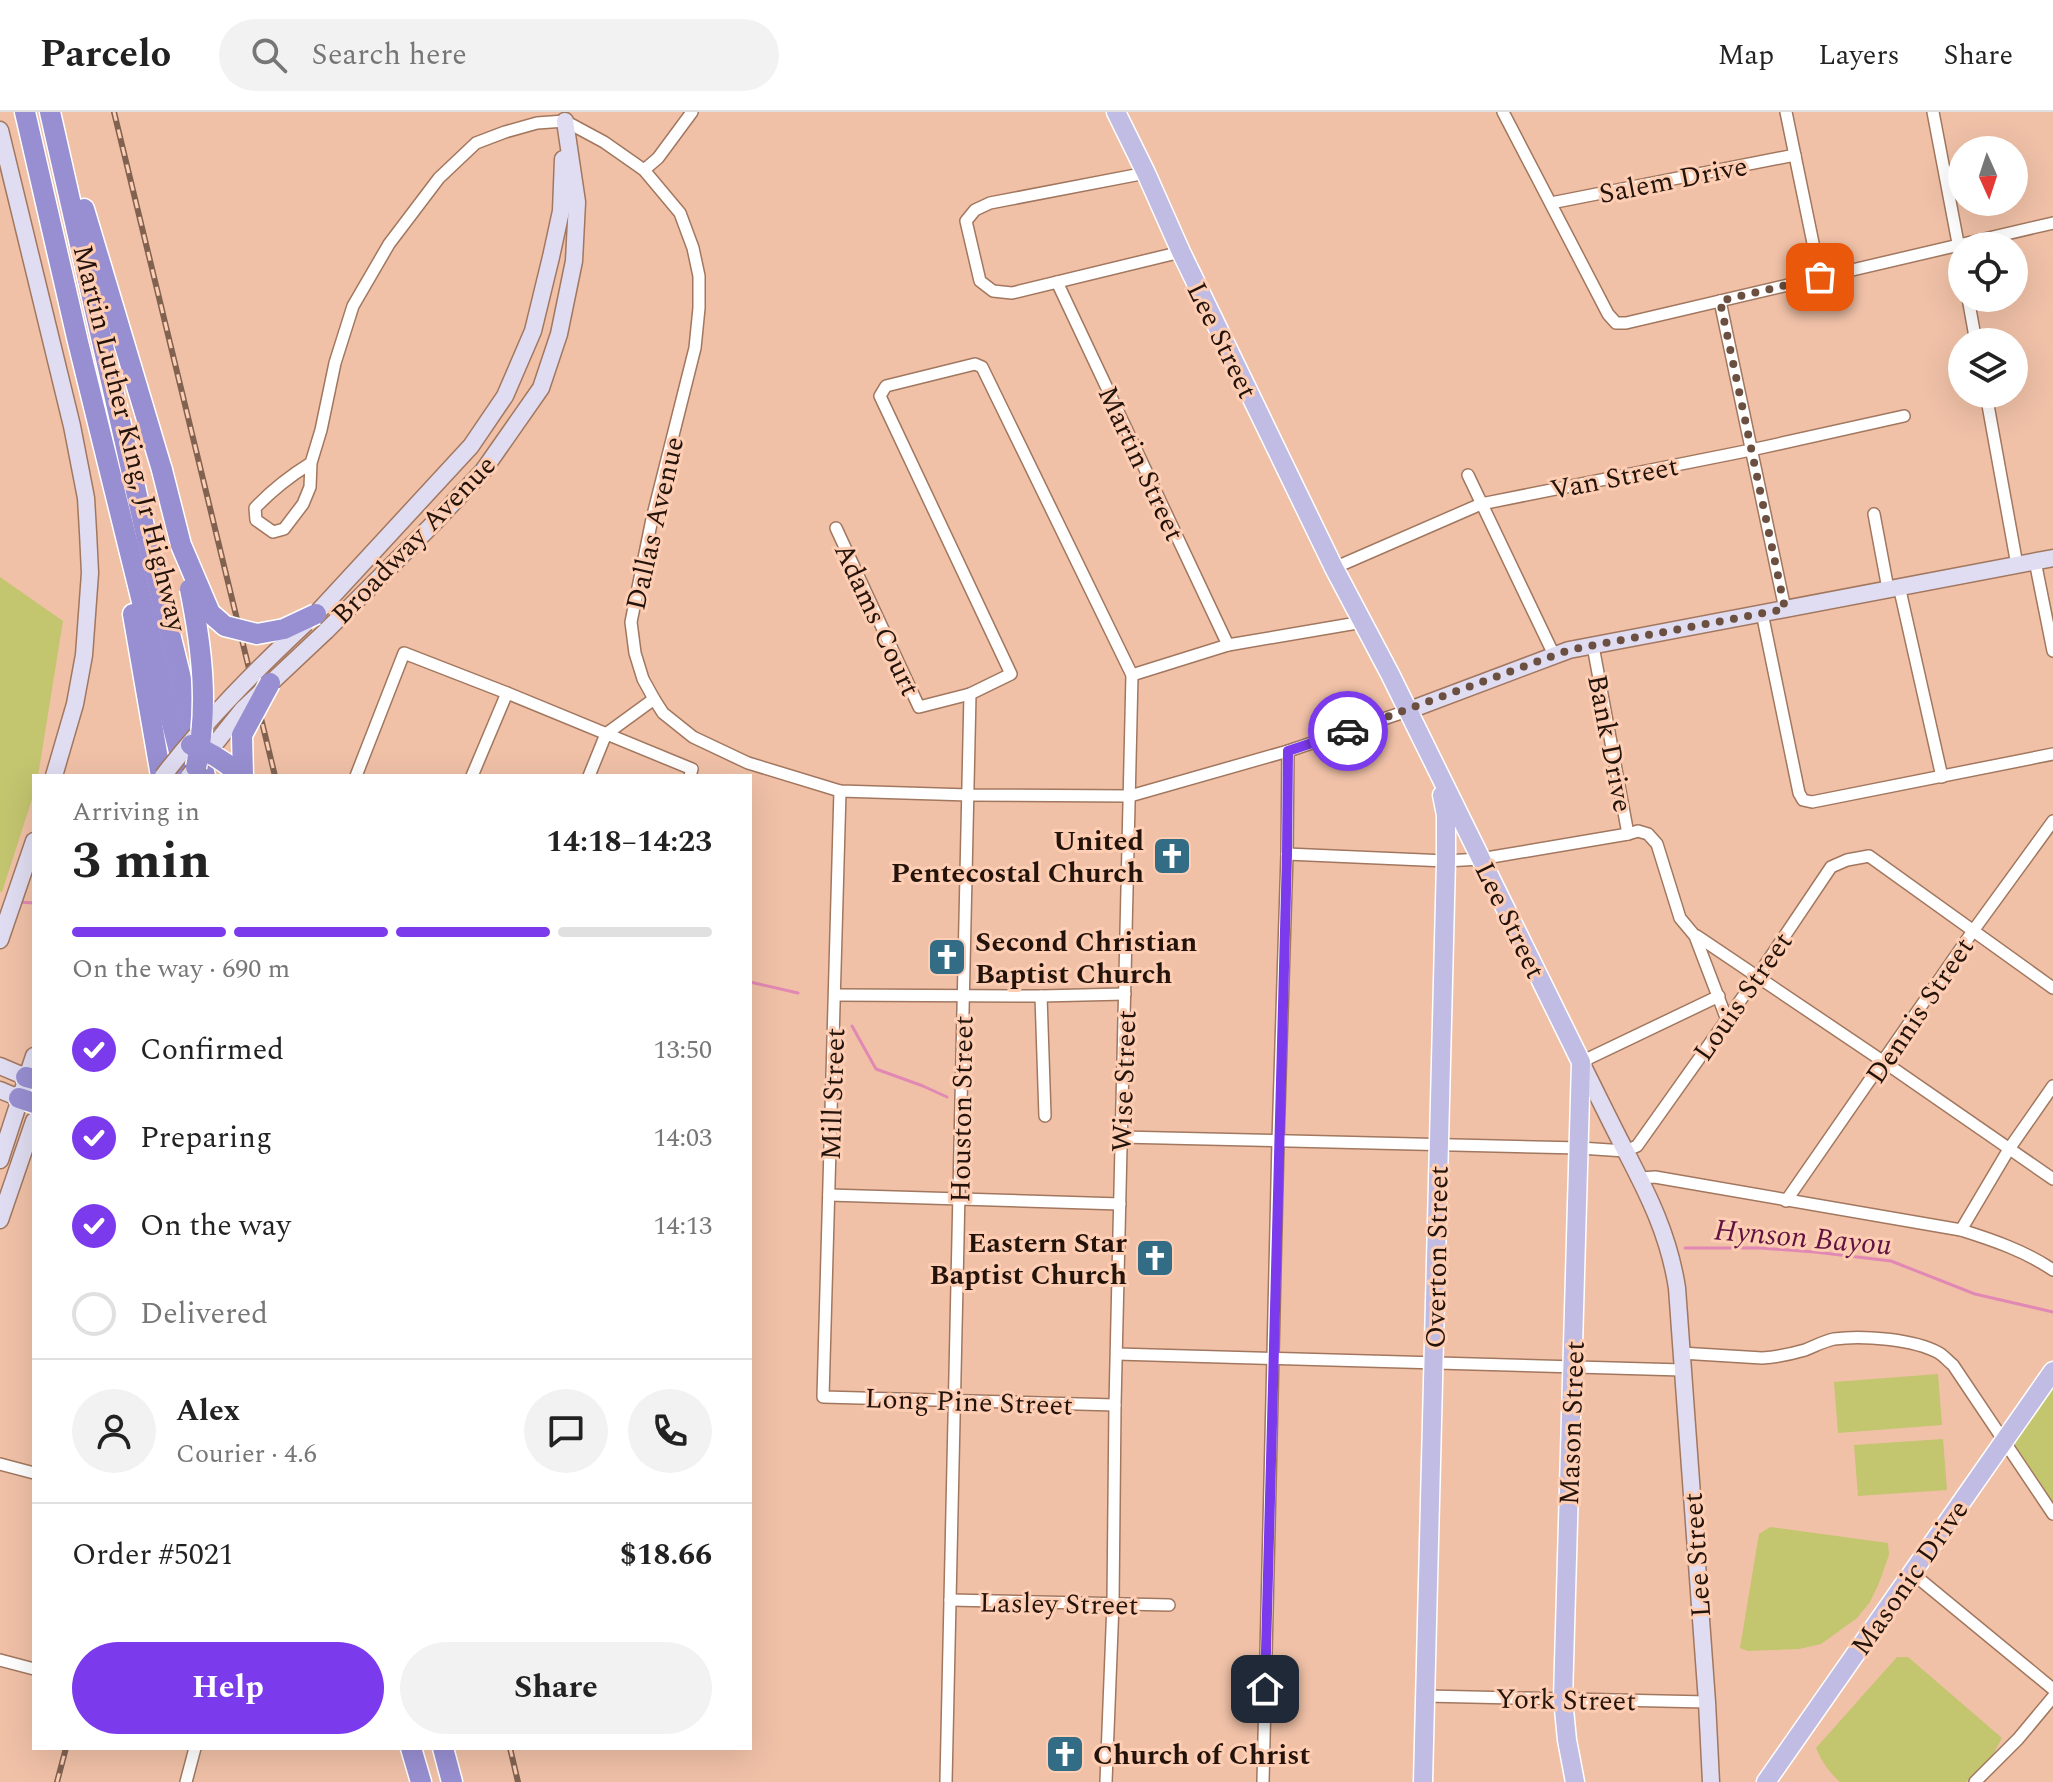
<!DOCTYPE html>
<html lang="en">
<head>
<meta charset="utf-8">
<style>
	body { margin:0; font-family:Spectral,serif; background:#f2f2f2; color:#222; height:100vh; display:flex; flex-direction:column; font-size:30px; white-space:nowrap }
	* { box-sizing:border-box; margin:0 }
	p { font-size:26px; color:#767676 }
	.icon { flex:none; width:44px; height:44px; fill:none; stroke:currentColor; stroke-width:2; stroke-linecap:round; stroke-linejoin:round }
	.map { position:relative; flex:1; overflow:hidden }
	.panel { position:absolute; left:32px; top:662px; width:720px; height:976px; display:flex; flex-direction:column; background:#fff; border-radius:0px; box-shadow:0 8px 32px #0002 }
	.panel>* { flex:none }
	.needle { width:52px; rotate:177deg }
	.fabs { position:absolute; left:1948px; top:24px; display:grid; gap:16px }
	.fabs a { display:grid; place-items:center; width:80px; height:80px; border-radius:50%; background:#fff; box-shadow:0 8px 32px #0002; font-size:40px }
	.pin { position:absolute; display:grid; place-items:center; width:68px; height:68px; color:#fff; margin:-34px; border-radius:16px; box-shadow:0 4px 12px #0006 }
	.courier { position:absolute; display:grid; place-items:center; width:80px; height:80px; margin:-40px; border:6px solid #7c3aed; border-radius:50%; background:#fff; color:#222; box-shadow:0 2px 10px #0007 }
	.overview em { font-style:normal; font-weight:700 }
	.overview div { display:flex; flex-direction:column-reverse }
	.overview { display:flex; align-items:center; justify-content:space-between; height:136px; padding:0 40px }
	h1 { font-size:52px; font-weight:700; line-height:60px }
	.bar { display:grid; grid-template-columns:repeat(4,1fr); gap:12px 8px; align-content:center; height:96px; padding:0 40px }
	.bar i { height:10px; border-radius:6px; background:#e0e0e0 }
	.bar .selected { background:#7c3aed }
	.bar p { grid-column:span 4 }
	.line { display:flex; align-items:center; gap:20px; padding:0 40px; border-top:2px solid #e0e0e0 }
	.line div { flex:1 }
	.round { display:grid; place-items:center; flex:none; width:84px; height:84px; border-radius:42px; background:#f2f2f2 }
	ol { padding:0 40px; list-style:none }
	li { display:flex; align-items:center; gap:24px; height:88px }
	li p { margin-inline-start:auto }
	li .icon { padding:8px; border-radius:50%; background:#7c3aed; color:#fff; stroke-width:4 }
	li:last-child { color:#767676 }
	li i { width:44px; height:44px; border:4px solid #e0e0e0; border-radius:50% }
	.cta { display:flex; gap:16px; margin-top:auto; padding:16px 40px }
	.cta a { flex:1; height:92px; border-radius:48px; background:#7c3aed; color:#fff; font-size:32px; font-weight:700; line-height:92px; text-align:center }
	.cta a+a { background:#f2f2f2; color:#222 }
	header { display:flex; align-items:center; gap:48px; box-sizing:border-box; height:112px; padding:0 40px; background:#fff; border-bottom:2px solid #e0e0e0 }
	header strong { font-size:38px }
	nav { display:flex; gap:44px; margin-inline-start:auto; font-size:28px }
	.search { width:560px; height:72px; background:#f2f2f2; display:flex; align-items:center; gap:20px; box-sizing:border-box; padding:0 28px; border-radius:44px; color:#767676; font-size:30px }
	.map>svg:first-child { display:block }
</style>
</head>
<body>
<header>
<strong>Parcelo</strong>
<div class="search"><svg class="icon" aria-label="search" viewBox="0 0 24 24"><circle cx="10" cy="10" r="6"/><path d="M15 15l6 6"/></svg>Search here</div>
<nav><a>Map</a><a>Layers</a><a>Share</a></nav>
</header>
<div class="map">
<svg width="2053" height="1670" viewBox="0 0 2053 1670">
	<rect width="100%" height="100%" fill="#f0c1a7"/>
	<g fill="#c3c56f">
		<polygon points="0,465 63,509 38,664 34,664 34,681 2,780 0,780"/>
		<polygon points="2053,1259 2053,1396 2005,1328"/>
		<polygon points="1938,1262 1942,1313 1838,1321 1834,1270"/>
		<polygon points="1943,1327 1947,1378 1858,1384 1854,1333"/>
		<polygon points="1770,1415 1888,1431 1889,1443 1879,1471 1870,1490 1857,1506 1821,1532 1799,1537 1748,1539 1740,1536 1759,1422"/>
		<path d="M1897,1545H1908L2002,1626L1989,1650L1966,1670H1840C1829,1660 1822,1650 1816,1636Z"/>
	</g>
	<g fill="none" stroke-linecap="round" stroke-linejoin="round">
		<g stroke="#e189b4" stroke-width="3">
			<polyline points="18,790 34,791"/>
			<polyline points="750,870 798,881"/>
			<polyline points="852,914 876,957 923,974 947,985"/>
			<polyline points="1685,1136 1760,1136 1815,1140 1891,1149 1975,1182 2053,1200"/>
		</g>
		<defs>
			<g id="street">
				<polyline points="1503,0 1608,202 1616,211 1626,211 2053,111"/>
				<polyline points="1786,0 1820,165"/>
				<polyline points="1933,0 1962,152"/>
				<polyline points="644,58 658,46 692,0"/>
				<polyline points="1146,61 990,91 975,98 966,109 980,169 993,179 1012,181 1181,140"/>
				<polyline points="1551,91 1795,43"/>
				<polyline points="1057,170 1228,533"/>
				<polyline points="1968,186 1976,230"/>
				<polyline points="1720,189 1785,497"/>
				<polyline points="1986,282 2017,453"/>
				<path d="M311,351C290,364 272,378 255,396L256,408L273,420L284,417L303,392L310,375L311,351L321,318L335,251L353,194L389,132L439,66L476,31L505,20L537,11L565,9L604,30L644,58L680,101L693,136L699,164V196L695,236L652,407L631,510L635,541L643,567L654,587L663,601L693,625L748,651L840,679L969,683L1130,684L1288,639L1407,599"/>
				<polyline points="1468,363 1554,543"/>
				<polyline points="1874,402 1888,477"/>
				<polyline points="836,416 919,595 970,582"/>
				<polyline points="2035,449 2053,539"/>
				<polyline points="1334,456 1481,392 1751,338 1904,304"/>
				<polyline points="1899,474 1942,665"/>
				<polyline points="1762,501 1799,681 1803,688 1812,690 2053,642"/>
				<polyline points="1593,534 1628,722"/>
				<polyline points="1132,563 1228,533 1363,510"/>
				<polyline points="356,664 404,541 507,581 692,657 690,664"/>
				<polyline points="472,664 507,581"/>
				<polyline points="589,664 606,622 654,587"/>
				<polyline points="840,679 823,1285 1115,1293"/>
				<polyline points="1287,742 1446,749 1480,747 1628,722 1638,719 1648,722 1657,732 1680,806 1695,824 1727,908"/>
				<polyline points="1697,824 1884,950 2053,1067"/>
				<polyline points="835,883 1041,884 1125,882"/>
				<polyline points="1041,884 1045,1004"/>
				<polyline points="1581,950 1719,884"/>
				<polyline points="1121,1025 1580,1036 1625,1039 1637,1034 1757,865 1831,755 1847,748 1869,744 2053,876"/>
				<path d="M1640,1066L1655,1065L1961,1118C1993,1128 2025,1139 2053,1158"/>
				<polyline points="829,1083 1120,1092"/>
				<polyline points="1786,1089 1973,819 2053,709"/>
				<polyline points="1961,1118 2009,1037 2053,974"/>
				<path d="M1681,1241L1762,1246C1777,1245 1791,1242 1805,1238C1815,1234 1824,1229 1834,1227C1862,1223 1914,1227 1939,1241C1944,1244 1948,1249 1953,1253L2053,1402"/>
				<polyline points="1117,1242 1682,1258"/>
				<polyline points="0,1352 34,1361"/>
				<polyline points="1912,1461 2053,1577"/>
				<polyline points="950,1488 1169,1493"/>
				<polyline points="0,1548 34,1557"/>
				<polyline points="1426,1584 1707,1590"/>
				<polyline points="186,1670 195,1636"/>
				<polyline points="946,1670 970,582 1011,562 880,284 886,274 975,252 982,255 1132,563 1115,1293 1113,1491 1106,1670"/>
				<polyline points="1263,1670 1278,1029 1287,742 1288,639"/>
				<polyline points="1975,1670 2018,1627 2053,1585"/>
			</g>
			<g id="secondary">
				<polyline points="0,18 72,314 86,386 88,420 90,461 84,543 75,592 54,664"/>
				<polyline points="316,502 471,334 505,284 533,219 551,145 561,99 563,47"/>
				<polyline points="326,519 434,411 483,359 541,276 559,222 574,149 577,90 565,9"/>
				<polyline points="1407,599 1569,538 2053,446"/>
				<polyline points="0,828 34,729"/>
				<path d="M1581,950C1596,980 1610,1009 1625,1038C1649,1084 1669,1124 1677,1176L1707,1590L1711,1670"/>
				<polyline points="0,954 26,965"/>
				<polyline points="0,978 19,986"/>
				<polyline points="0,1048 34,944"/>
				<polyline points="0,1108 34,1009"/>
			</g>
			<g id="primary">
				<polyline points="1116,0 1146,61 1181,140 1334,456 1390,562 1581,950 1563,1587 1567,1628 1575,1670"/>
				<polyline points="1423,1670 1446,749 1446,703 1442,683"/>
				<polyline points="1766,1670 2053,1259"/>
			</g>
			<g id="highway">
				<polyline points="25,0 78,230 185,664"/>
				<polyline points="50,0 148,432 205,664"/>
				<polyline points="84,97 162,358"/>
				<polyline points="133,502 161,664"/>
				<polyline points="26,965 34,967"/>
				<polyline points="19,986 34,991"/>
				<polyline points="411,1636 421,1670"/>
				<polyline points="443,1636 452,1670"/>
			</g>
		</defs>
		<use href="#street" stroke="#a2775f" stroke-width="14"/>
		<use href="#secondary" stroke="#a2775f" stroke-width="19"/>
		<use href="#primary" stroke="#fff" stroke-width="21"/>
		<use href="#highway" stroke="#fff" stroke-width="23"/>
		<use href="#street" stroke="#fff" stroke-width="11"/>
		<use href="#secondary" stroke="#e0ddf2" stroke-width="16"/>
		<use href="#primary" stroke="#c1bce4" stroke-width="18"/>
		<use href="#highway" stroke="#988fd2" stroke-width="20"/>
		<defs>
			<g id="rail">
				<polyline points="114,0 275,664"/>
				<polyline points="510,1636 518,1670"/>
				<polyline points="57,1670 66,1636"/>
			</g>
		</defs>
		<use href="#rail" stroke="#816251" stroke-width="6"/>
		<use href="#rail" stroke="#feceb4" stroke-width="3" stroke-dasharray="9" stroke-linecap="butt"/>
		<defs>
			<g id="secondary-bridge">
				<path d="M163,664C206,608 255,559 306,511"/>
				<polyline points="189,664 243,597 326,519"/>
			</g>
			<g id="highway-bridge">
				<polyline points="162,358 181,433 210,501 225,514 257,522 284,517 316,502"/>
				<path d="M190,477C202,536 209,596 196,655"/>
				<path d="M191,633C211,640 225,649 241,664"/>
				<polyline points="243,664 242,623 270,571"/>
			</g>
		</defs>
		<use href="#secondary-bridge" stroke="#a2775f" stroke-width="19" stroke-linecap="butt"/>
		<use href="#highway-bridge" stroke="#fff" stroke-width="23" stroke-linecap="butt"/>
		<use href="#secondary-bridge" stroke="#e0ddf2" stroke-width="16"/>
		<use href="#highway-bridge" stroke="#988fd2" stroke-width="20"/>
	</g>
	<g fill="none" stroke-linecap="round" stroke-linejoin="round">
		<polyline stroke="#6b5041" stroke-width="8" stroke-dasharray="0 14.4" points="1348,619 1569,538 1785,497 1720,189 1820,165"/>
		<polyline stroke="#7c3aed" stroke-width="10" points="1265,1577 1287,742 1288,639 1348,619"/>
	</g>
	<defs>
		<symbol id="church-square" viewBox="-11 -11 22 22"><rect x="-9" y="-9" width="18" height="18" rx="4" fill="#326c85" stroke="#feceb4"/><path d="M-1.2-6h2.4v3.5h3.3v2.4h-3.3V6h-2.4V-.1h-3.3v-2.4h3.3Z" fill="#fff"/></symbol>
	</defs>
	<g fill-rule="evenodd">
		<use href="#church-square" x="1150" y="722" width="44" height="44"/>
		<use href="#church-square" x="925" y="823" width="44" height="44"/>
		<use href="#church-square" x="1133" y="1124" width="44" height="44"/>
		<use href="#church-square" x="1043" y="1620" width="44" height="44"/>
	</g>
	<g text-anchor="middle" stroke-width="6" stroke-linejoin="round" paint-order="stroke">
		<g font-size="28" fill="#24130a" stroke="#feceb4">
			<text transform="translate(1673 67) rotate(-11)" y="10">Salem Drive</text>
			<text transform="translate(1223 228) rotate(64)" y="10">Lee Street</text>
			<text transform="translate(131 326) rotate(76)" y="10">Martin Luther King, Jr Highway</text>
			<text transform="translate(1142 351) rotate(65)" y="10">Martin Street</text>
			<text transform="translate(1614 365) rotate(-11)" y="10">Van Street</text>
			<text transform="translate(654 411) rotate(-77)" y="10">Dallas Avenue</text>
			<text transform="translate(413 427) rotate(-46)" y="10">Broadway Avenue</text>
			<text transform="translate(878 507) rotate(65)" y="10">Adams Court</text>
			<text transform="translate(1611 631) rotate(79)" y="10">Bank Drive</text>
			<text transform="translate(1511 808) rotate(64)" y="10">Lee Street</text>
			<text transform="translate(1742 884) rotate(-55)" y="10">Louis Street</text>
			<text transform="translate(1919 898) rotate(-56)" y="10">Dennis Street</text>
			<text transform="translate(1123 969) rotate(-88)" y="10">Wise Street</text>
			<text transform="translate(832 982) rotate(-88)" y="10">Mill Street</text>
			<text transform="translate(961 997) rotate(-89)" y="10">Houston Street</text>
			<text transform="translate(1436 1145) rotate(-89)" y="10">Overton Street</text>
			<text transform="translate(969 1289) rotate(2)" y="10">Long Pine Street</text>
			<text transform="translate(1571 1311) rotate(-88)" y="10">Mason Street</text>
			<text transform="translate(1696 1443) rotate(-94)" y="10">Lee Street</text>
			<text transform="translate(1909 1465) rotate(-55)" y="10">Masonic Drive</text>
			<text transform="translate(1059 1491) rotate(1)" y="10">Lasley Street</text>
			<text transform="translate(1566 1587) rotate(1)" y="10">York Street</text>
		</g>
		<g font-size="28" font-weight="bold" fill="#24130a" stroke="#feceb4" text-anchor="end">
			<text x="1144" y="738">United<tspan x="1144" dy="32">Pentecostal Church</tspan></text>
			<text x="975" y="839" text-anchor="start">Second Christian<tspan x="975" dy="32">Baptist Church</tspan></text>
			<text x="1127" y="1140">Eastern Star<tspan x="1127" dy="32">Baptist Church</tspan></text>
			<text x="1093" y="1652" text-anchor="start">Church of Christ</text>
		</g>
		<g font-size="30" font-style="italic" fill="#601340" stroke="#feceb4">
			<text transform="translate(1803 1125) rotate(5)" y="10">Hynson Bayou</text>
		</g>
	</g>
</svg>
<div class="fabs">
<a><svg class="needle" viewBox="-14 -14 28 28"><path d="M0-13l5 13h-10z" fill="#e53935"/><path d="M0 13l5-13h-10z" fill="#767676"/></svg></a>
<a><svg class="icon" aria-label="locate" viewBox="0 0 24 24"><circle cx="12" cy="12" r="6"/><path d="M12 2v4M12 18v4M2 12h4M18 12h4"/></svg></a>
<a><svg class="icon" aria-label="layers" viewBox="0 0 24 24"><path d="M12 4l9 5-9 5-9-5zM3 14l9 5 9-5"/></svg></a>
</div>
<div class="pin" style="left:1820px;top:165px;background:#ea580c"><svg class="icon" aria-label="bag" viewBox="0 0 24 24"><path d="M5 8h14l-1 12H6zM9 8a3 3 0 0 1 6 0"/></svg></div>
<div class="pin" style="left:1265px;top:1577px;background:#1f2937"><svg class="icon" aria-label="home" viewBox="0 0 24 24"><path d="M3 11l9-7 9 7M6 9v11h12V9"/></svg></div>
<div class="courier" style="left:1348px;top:619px"><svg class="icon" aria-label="car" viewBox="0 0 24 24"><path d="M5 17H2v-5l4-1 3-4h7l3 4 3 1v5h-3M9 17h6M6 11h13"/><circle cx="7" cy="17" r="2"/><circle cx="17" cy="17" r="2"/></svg></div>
<section class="panel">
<div class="overview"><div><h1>3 min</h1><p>Arriving in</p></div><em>14:18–14:23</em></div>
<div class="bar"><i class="selected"></i><i class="selected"></i><i class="selected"></i><i></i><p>On the way · 690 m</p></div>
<ol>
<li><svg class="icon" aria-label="check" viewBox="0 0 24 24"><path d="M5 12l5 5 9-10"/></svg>Confirmed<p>13:50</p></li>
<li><svg class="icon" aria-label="check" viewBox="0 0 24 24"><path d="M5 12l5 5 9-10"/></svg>Preparing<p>14:03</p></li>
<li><svg class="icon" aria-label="check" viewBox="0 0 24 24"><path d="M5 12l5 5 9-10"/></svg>On the way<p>14:13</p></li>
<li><i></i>Delivered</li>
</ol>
<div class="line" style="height:144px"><a class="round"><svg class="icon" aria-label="person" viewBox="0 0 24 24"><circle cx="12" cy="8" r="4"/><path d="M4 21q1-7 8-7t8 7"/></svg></a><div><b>Alex</b><p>Courier · 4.6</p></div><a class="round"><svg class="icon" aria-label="chat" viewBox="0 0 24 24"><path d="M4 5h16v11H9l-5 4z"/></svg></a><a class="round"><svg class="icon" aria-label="phone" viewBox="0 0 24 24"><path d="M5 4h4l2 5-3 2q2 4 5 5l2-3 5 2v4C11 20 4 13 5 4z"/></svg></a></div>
<div class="line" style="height:104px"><div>Order #5021</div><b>$18.66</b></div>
<div class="cta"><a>Help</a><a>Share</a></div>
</section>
</div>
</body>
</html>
